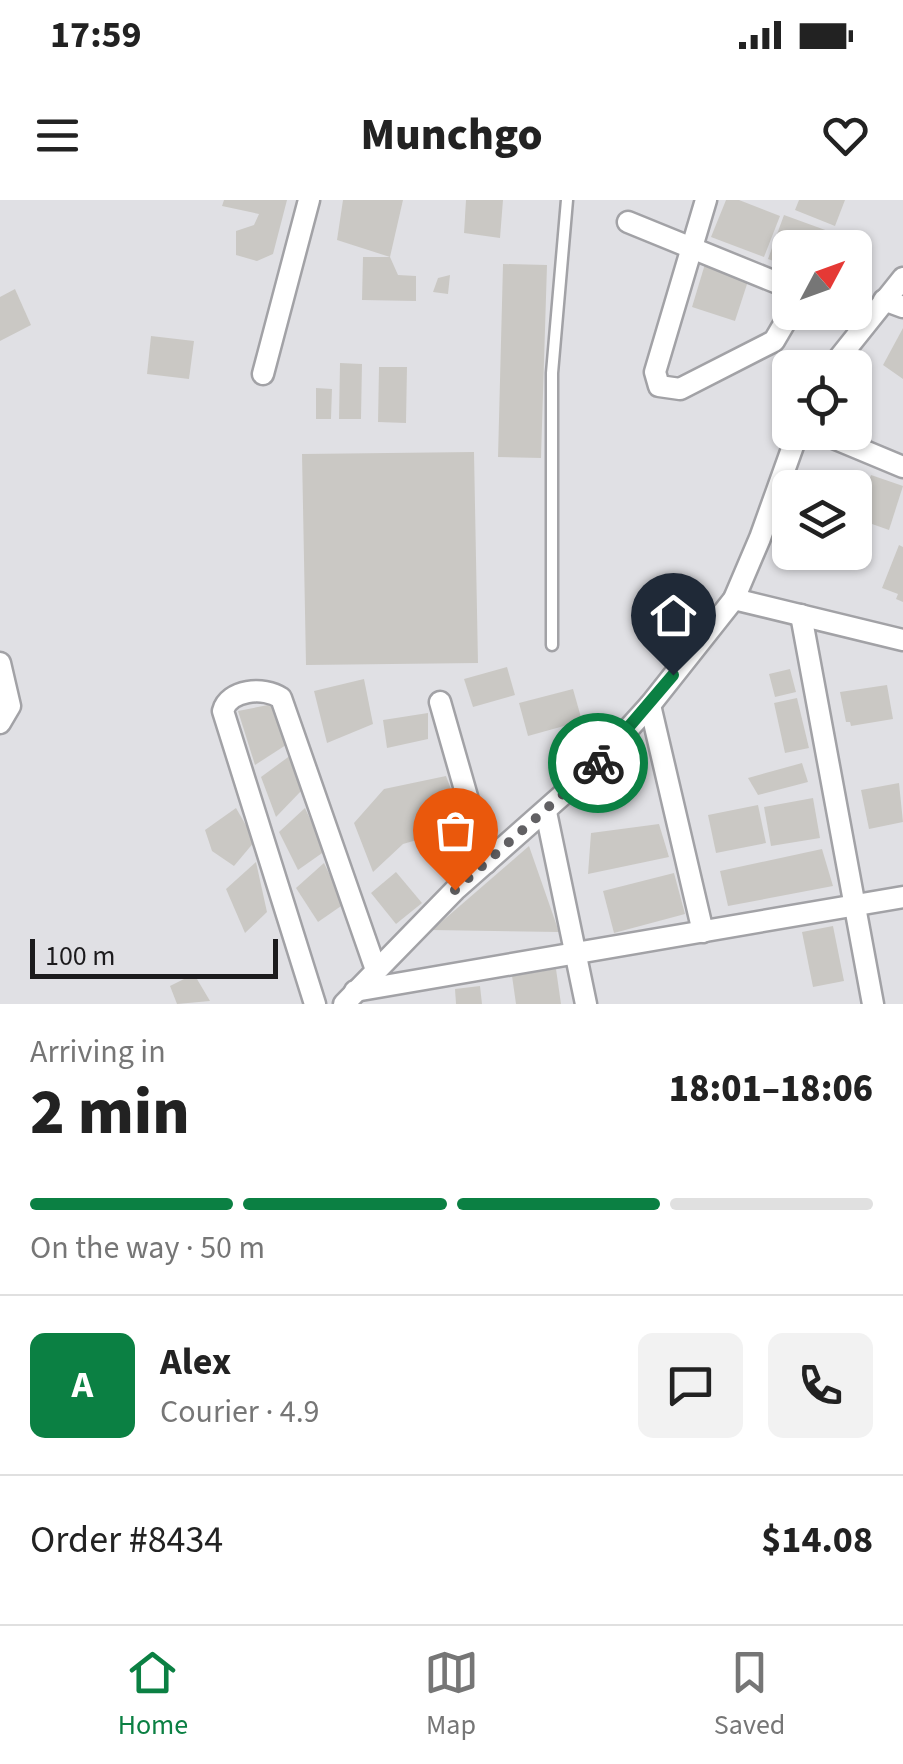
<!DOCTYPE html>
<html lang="en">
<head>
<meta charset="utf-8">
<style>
	body { margin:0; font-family:"Source Sans 3",sans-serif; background:#f2f2f2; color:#222; height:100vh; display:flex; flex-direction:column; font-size:38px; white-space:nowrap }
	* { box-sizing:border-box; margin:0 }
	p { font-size:32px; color:#767676 }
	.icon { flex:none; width:55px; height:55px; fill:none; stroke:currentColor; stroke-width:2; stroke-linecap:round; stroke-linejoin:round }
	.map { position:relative; height:804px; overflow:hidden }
	.side { display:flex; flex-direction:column; background:#fff; flex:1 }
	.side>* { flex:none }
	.needle { width:65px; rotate:49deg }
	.buttons { position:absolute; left:772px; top:30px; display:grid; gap:20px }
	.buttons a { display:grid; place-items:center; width:100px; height:100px; border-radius:15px; background:#fff; box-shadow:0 2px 8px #0004; font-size:50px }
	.scale { position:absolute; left:30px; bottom:25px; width:248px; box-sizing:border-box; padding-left:10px; border:5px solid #1c1b1d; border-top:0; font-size:28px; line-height:35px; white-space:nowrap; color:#1c1b1d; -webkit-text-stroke:8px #e0e0e4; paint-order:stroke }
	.pin { position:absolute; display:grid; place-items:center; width:85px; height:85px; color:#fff; margin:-102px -42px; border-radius:50% 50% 50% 0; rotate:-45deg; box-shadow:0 0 10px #0007 }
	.pin .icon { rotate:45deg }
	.courier { position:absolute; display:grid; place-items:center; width:100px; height:100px; margin:-50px; border:8px solid #0b8043; border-radius:50%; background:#fff; color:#222; box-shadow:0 2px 12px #0007 }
	.summary em { font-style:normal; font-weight:800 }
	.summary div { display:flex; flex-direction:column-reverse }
	.summary { display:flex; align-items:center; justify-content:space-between; height:170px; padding:0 30px }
	h1 { font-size:65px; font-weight:800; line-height:75px }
	.bar { display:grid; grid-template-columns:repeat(4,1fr); gap:15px 10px; align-content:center; height:120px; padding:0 30px }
	.bar i { height:12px; border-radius:8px; background:#e0e0e0 }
	.bar .active { background:#0b8043 }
	.bar p { grid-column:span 4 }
	.line { display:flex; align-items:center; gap:25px; padding:0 30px; border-top:2px solid #e0e0e0 }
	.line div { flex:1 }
	.round { display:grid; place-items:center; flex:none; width:105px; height:105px; border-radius:15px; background:#f2f2f2 }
	.status { display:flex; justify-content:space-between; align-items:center; height:70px; padding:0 50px; background:#fff; direction:ltr }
	.status svg { height:28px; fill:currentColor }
	header { display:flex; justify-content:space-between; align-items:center; height:130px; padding:0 30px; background:#fff; font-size:45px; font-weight:800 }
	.menu { display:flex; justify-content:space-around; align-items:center; height:140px; border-top:2px solid #e0e0e0; background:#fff; font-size:28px; color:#767676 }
	.menu a { display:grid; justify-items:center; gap:5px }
	.menu .active { color:#0b8043 }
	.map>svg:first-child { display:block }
</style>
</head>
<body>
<div class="status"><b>17:59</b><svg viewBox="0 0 49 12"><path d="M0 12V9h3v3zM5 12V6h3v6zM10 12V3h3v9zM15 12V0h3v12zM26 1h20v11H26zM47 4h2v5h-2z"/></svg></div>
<header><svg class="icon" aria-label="menu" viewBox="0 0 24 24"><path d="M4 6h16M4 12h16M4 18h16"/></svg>Munchgo<svg class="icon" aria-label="heart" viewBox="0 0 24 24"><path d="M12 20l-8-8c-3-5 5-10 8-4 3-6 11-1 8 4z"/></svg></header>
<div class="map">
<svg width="903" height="804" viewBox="0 0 903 804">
	<rect width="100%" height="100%" fill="#e0e0e4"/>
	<g fill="#cac8c4">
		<polygon points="224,0 287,0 273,54 257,61 236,55 236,31 254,25 259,14 222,6"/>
		<polygon points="343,0 403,0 390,57 337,40"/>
		<polygon points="466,0 503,0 500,38 464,33"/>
		<polygon points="726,0 739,0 780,16 764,57 711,37"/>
		<polygon points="799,0 845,0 835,26 795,10"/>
		<polygon points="784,15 839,35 834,48 790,48 790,67 768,59"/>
		<polygon points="363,57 390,57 398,75 416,76 416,101 362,100"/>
		<polygon points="503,64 547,65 541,258 498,257"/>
		<polygon points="705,64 749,78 735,121 692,107"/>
		<polygon points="450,75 448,94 433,92 438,78"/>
		<polygon points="15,89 31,125 0,141 0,97"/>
		<polygon points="903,128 903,179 883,165"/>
		<polygon points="151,136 194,141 189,179 147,174"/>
		<polygon points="340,163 362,164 361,219 339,219"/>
		<polygon points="379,167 407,167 406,223 378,222"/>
		<polygon points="316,188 332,189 331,219 316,219"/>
		<polygon points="474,252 478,463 306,465 302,254"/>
		<polygon points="871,275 903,286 889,330 855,318"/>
		<polygon points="899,345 903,347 903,402 896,399 898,394 882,388"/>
		<polygon points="507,467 515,495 473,507 464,479"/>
		<polygon points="790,469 796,492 775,497 769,474"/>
		<polygon points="364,479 373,524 327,543 314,491"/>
		<polygon points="887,485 893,519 851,526 850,522 846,522 840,492"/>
		<polygon points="573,489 582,521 528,536 519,503"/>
		<polygon points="797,498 809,548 785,553 774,503"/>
		<polygon points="273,504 286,545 255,565 238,511"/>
		<polygon points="428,513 428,539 387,548 383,520"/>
		<polygon points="291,555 302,590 276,617 261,577"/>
		<polygon points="802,563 808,582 758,595 748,578"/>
		<polygon points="446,576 465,626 403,644 373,672 354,623 384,589"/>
		<polygon points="899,583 903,622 869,629 861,590"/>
		<polygon points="813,598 820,638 771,646 764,607"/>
		<polygon points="758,605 766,643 716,653 708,615"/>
		<polygon points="236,608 255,641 234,666 212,651 205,630"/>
		<polygon points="305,608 325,651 298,670 279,632"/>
		<polygon points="659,624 669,657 588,674 591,633"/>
		<polygon points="529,646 559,732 432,730"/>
		<polygon points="822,649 833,686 728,706 720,671"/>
		<polygon points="256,662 267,712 245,733 226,689"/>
		<polygon points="324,663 344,704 318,722 296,688"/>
		<polygon points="396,672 422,703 396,724 371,693"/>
		<polygon points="674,673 685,714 614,733 603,691"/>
		<polygon points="833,726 844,781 813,787 802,732"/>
		<polygon points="556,769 561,804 516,804 512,776"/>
		<polygon points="194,774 210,801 177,804 170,786"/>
		<polygon points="480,786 482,804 456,804 455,789"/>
	</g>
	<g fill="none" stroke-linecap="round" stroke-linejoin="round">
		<defs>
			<polyline id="lane" points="552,445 552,173 567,0"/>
			<g id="street">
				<polyline points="706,0 655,172 659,186 680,189 774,141 791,112"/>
				<polyline points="628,22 790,88"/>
				<polyline points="884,100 903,107"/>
				<polyline points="831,168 903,78"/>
				<polyline points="263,174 309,0"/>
				<polyline points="819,232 903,267"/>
				<polyline points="734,399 903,440"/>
				<polyline points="801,415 873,804"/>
				<polyline points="0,463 10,506 0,523"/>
				<polyline points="440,502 486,663"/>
				<polyline points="650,505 703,732"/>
				<polyline points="546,612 586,804"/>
				<polyline points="355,791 903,697"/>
				<path d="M315,804L223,511C228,490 264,486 281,498L376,770"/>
				<polyline points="344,804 455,690 593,568 650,505 734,399 760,338 798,232"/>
			</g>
		</defs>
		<use href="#lane" stroke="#a2a2a6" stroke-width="15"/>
		<use href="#street" stroke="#a2a2a6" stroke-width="25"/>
		<use href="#lane" stroke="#fff" stroke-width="10"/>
		<use href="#street" stroke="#fff" stroke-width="20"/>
	</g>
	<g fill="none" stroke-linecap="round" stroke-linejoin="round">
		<polyline stroke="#616063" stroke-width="10" stroke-dasharray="0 18" points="455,690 598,563"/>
		<polyline stroke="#0b8043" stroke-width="12" points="598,563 673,475"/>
	</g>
</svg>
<div class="buttons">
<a><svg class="needle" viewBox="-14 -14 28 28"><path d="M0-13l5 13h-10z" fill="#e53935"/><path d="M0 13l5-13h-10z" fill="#767676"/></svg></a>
<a><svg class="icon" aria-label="locate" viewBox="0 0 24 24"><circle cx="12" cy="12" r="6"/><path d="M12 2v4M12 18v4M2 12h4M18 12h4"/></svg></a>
<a><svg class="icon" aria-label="layers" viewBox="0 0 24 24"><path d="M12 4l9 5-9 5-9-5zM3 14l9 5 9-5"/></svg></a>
</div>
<div class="scale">100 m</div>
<div class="pin" style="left:455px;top:690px;background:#ea580c"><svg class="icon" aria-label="bag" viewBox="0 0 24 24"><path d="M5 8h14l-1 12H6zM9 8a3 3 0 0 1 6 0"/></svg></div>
<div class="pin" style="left:673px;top:475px;background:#1f2937"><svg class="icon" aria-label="home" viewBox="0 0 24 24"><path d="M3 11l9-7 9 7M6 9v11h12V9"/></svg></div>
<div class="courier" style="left:598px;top:563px"><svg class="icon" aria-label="bike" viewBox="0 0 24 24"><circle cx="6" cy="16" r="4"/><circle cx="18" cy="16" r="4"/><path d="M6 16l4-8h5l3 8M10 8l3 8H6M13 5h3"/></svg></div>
</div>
<section class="side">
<div class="summary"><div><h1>2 min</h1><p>Arriving in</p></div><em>18:01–18:06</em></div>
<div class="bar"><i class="active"></i><i class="active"></i><i class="active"></i><i></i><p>On the way · 50 m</p></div>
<div class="line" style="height:180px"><b class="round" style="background:#0b8043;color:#fff">A</b><div><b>Alex</b><p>Courier · 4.9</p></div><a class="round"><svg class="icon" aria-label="chat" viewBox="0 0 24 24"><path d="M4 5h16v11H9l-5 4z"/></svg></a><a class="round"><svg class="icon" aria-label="phone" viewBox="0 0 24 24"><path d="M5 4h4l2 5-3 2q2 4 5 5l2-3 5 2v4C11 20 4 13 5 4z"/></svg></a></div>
<div class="line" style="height:130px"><div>Order #8434</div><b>$14.08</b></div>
</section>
<nav class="menu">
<a class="active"><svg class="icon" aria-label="home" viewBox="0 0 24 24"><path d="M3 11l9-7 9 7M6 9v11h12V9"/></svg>Home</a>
<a><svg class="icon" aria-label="map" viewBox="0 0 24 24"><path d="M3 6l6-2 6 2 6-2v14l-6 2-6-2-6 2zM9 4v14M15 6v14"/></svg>Map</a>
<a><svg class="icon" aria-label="saved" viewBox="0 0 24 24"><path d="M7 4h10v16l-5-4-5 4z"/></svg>Saved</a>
</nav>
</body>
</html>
